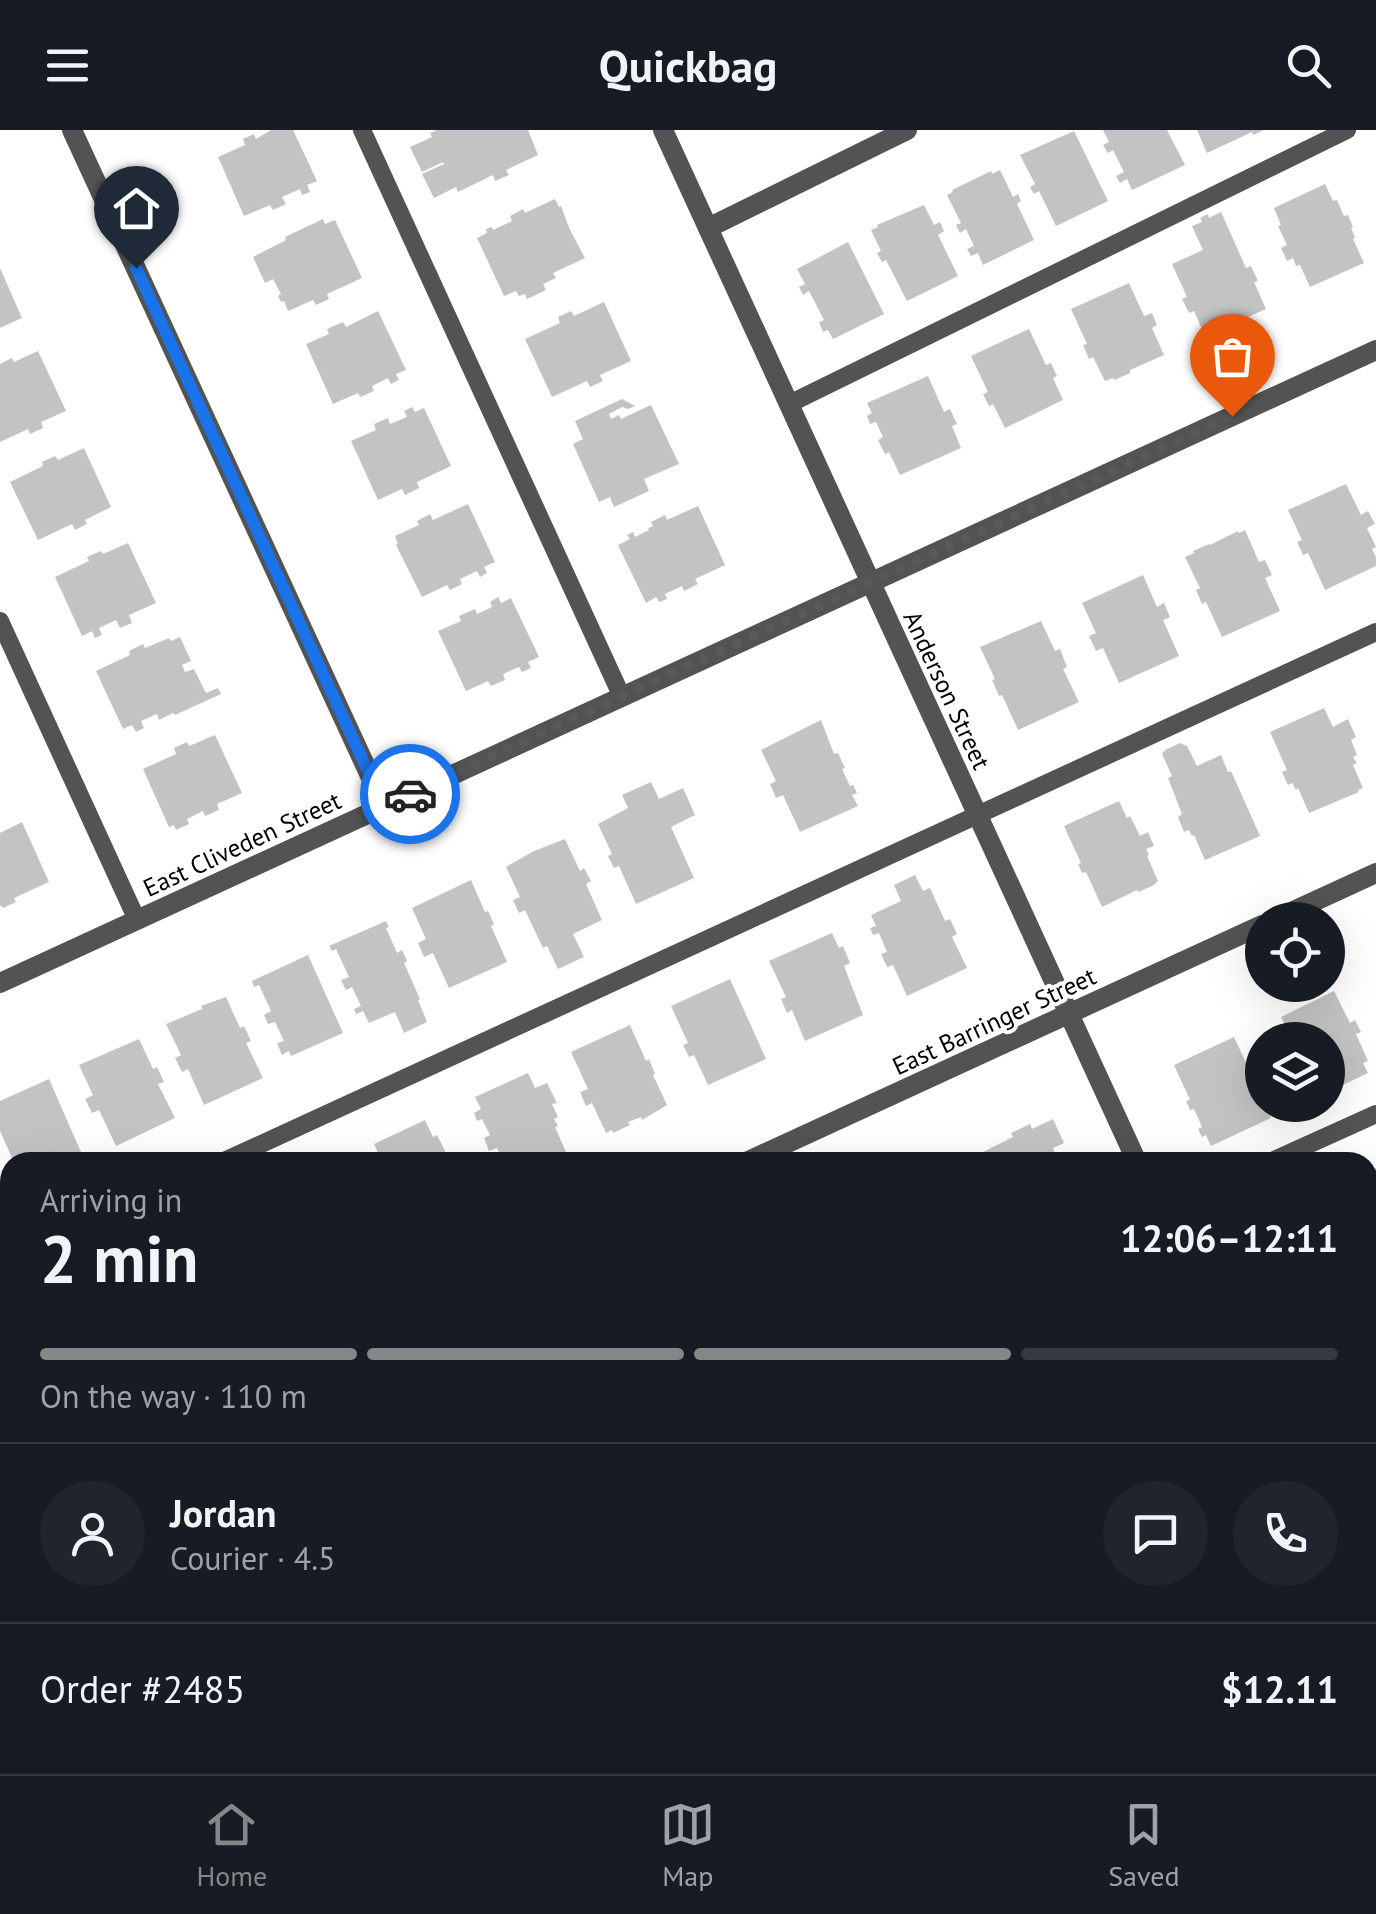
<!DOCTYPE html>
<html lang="en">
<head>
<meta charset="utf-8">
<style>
	body { margin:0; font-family:"PT Sans",sans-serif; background:#20242c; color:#f1f3f6; height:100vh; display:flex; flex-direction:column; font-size:38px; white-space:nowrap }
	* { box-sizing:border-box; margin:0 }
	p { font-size:32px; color:#9ea1a6 }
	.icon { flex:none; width:55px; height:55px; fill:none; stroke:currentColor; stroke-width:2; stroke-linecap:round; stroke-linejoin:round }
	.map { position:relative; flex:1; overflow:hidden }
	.sheet { position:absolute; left:0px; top:1022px; width:1378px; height:622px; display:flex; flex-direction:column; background:#171b24; border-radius:30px 30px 0 0; box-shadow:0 10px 40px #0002 }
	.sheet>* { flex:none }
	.controls { position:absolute; left:1245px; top:772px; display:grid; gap:20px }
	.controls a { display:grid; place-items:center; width:100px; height:100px; border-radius:50%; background:#171b24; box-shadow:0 10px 40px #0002; font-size:50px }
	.pin { position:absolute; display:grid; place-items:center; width:85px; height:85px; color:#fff; margin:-102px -42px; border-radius:50% 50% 50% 0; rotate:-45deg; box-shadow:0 0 10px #0007 }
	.pin .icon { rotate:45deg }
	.courier { position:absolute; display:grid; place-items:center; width:100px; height:100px; margin:-50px; border:8px solid #1a73e8; border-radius:50%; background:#fff; color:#222; box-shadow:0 2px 12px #0007 }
	.overview em { font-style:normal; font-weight:800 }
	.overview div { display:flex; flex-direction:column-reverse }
	.overview { display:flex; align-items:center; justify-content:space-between; height:170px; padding:0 40px }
	h1 { font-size:65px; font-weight:800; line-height:75px }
	.bar { display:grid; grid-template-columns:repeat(4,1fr); gap:15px 10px; align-content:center; height:120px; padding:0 40px }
	.bar i { height:12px; border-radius:8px; background:#363941 }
	.bar .current { background:#858687 }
	.bar p { grid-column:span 4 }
	.line { display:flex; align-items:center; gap:25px; padding:0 40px; border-top:2px solid #363941 }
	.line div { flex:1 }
	.round { display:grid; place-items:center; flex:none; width:105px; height:105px; border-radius:52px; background:#20242c }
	header { display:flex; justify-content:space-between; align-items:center; height:130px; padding:0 40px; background:#171b24; font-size:45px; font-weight:800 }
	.tabs { display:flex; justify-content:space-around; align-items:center; height:140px; border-top:2px solid #363941; background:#171b24; font-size:28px; color:#9ea1a6 }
	.tabs a { display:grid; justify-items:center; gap:5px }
	.tabs .current { color:#858687 }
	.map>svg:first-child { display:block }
</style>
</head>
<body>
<header><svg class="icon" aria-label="menu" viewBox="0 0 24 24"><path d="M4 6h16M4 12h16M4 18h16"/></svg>Quickbag<svg class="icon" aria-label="search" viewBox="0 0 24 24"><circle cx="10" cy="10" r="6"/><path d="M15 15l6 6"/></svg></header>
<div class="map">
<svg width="1376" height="1644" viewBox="0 0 1376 1644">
	<rect width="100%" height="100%" fill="#fff"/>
	<g fill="#c3c3c3">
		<polygon points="271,0 293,0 317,51 307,55 310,62 302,65 300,59 282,67 286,74 273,80 270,75 244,86 218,27 245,15 243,9 254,4 256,9"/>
		<polygon points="437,0 528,0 538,25 506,40 509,45 495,51 493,45 458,62 456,57 434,68 422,44 444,34 443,32 422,42 410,17 432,7 430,3"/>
		<polygon points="1103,0 1167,0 1185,35 1132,60 1127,49 1120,53 1116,46 1124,42 1113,20 1108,23 1103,15 1109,12"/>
		<polygon points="1197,0 1264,0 1253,5 1252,2 1207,23"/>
		<polygon points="1074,1 1108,71 1056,96 1039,61 1034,64 1030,57 1035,54 1020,25"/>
		<polygon points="1000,40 1013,67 1018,64 1021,71 1017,74 1034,110 983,135 978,123 971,126 967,119 974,116 966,99 960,103 956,95 961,93 947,65 953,62 952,60 991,41 992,44"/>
		<polygon points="1325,54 1333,71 1337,70 1344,86 1348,85 1353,97 1351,98 1355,108 1353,109 1364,133 1310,157 1300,135 1296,136 1293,128 1287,131 1281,118 1287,115 1278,96 1281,95 1274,78"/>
		<polygon points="555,69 559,77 561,76 570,100 585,128 553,143 556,148 543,154 546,160 527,169 525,164 519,166 516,161 504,166 477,108 487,103 486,99 492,97 493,100 512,91 510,86 523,79 525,83"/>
		<polygon points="924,75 934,95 940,92 944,101 938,105 958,146 907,171 886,130 882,132 877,123 881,121 871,100 878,97 877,95"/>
		<polygon points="1221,82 1246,138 1251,136 1258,151 1254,152 1266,179 1205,206 1194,181 1189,183 1182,169 1187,167 1172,134 1203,120 1192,96 1202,92 1200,88 1208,84 1209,88"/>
		<polygon points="323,89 325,94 335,90 362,148 327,164 329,169 316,175 313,170 288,181 284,171 281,172 278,166 281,164 273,149 265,153 253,127 286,110 285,107"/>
		<polygon points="848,112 884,184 833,209 828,200 823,202 819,192 824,190 809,161 803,165 799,157 805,154 797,139"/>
		<polygon points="0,138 22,188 0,198"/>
		<polygon points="1129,153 1144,186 1152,183 1157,195 1152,198 1164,225 1130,240 1130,243 1114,250 1113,248 1105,251 1093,227 1089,229 1083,215 1087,214 1071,179"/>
		<polygon points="604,172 631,231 600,245 603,251 590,257 587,251 552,267 525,209 560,193 558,187 571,181 574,186"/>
		<polygon points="378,181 406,240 396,244 399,250 391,254 388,248 372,256 374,261 360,267 358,263 333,274 306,214 329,204 327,199 343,192 346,197"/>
		<polygon points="1029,199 1046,235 1051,233 1057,246 1053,248 1063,270 1005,298 993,274 989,276 983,264 988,262 971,226"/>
		<polygon points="38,221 66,281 41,292 43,298 30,304 28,299 0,312 0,234 12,228 14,232"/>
		<polygon points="928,246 944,282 950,279 957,294 952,296 961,318 900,345 889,322 885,324 878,310 883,307 876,292 870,294 867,286 872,283 867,273"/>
		<polygon points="622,269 635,276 628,279 622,277 609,284 611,289 619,285 621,289 651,275 679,334 644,349 649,361 614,377 610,367 599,372 573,314 583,309 575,291"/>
		<polygon points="412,277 415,282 424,278 451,336 417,352 419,358 405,365 402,359 378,370 351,311 376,300 374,294 388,288 390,294 407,287 404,281"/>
		<polygon points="84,318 111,377 85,390 87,394 75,400 72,394 38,410 10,352 43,336 42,332 55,326 58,330"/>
		<polygon points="1346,354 1361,385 1368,381 1375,394 1367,398 1376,417 1372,419 1376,427 1376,436 1325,460 1308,423 1303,425 1297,412 1302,410 1288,380"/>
		<polygon points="468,374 495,432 484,437 487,443 480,447 477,441 460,449 462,454 450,460 447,455 422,467 396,415 398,414 395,406 419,395 417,391 430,384 433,390"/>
		<polygon points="698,376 725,435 695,449 698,454 684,461 682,456 665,464 667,469 659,472 656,467 646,473 618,415 630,409 627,405 633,402 635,407 649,400 648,398 653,396 651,392 665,385 667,390"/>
		<polygon points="1245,400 1259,432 1265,430 1272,445 1265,448 1280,481 1222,507 1206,472 1202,474 1196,460 1200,458 1185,427 1194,423 1193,421 1209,414 1210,415 1238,401 1239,403"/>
		<polygon points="128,413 156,473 129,485 132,493 120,498 116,490 99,498 102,505 95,508 92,501 82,506 55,447 89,431 87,427 101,421 103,424"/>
		<polygon points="1143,445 1157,477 1164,473 1170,487 1163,490 1179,526 1119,553 1103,518 1096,521 1089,506 1096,503 1082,473"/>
		<polygon points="498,467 501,473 511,468 539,527 528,532 531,538 522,542 519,537 503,544 505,550 491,556 488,551 466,561 438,501 461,491 459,486 475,479 477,484 492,477 490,472"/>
		<polygon points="1041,491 1055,521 1060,519 1067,537 1063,539 1079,572 1018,600 1002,565 999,566 992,550 995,549 980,517"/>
		<polygon points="180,507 191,531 182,535 185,542 194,539 206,563 218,558 221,564 175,585 173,583 159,590 157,584 141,591 144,598 136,602 132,595 123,599 96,541 130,525 129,521 143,514 145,518 169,508 171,511"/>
		<polygon points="1324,578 1333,597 1348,589 1356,607 1351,610 1357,625 1353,627 1357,633 1353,635 1363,658 1358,660 1359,662 1309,683 1298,658 1296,660 1292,653 1288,655 1282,642 1287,640 1270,602"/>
		<polygon points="821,590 834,624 838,623 845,638 842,639 850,656 853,655 857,663 852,665 858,676 800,702 783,665 776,668 770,654 776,651 761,620"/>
		<polygon points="215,605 242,663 217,674 219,680 205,686 203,681 187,689 189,694 176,700 174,695 169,697 143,639 176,624 174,618 187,612 189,616"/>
		<polygon points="1180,613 1187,616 1197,636 1221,625 1228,642 1231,641 1260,706 1205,730 1194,705 1192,706 1189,700 1184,702 1178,687 1182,684 1168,648 1172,646 1162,624 1165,620"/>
		<polygon points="651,652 659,669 683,658 695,685 671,697 694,748 636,774 619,736 614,738 608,726 612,724 598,694 628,678 622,665"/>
		<polygon points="1119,671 1127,688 1130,686 1140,706 1148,702 1154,716 1146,719 1149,725 1147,726 1158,751 1154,755 1138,762 1137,760 1102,777 1086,742 1082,743 1078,734 1081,733 1064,696"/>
		<polygon points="22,692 49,752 14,768 16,772 3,778 0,775 0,703"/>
		<polygon points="565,709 580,741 584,738 591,751 586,754 602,790 573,804 584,827 558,839 547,816 543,818 525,780 519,783 513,770 520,767 506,737 534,721"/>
		<polygon points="915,745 923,761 930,758 945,791 950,789 957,804 952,807 967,838 907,866 893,835 887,837 881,824 887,822 879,803 873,805 870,798 876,796 871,785 901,771 894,755"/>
		<polygon points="471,750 485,782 488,781 494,794 491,796 507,832 449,858 433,823 424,827 418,813 426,809 412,778"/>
		<polygon points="386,791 389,797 386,798 397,823 402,820 407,831 404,833 420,869 418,870 427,892 404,903 395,882 369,893 363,881 356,884 354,879 361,876 352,857 346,860 341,850 349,847 336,819 332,821 329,816"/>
		<polygon points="832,803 839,818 843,816 850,833 844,836 863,885 805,911 792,880 787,883 781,869 786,867 769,831"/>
		<polygon points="308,825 343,903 291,926 289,921 282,925 277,913 284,911 275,892 268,894 264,885 271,881 259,855 254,857 252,851"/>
		<polygon points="730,849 766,929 708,955 694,925 689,927 683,915 688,913 671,876"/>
		<polygon points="1334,861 1350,893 1355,890 1361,902 1356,904 1368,931 1363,933 1368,943 1328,962 1328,910 1292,910 1281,887"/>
		<polygon points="226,867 240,898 244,896 251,911 246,913 263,948 204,975 188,939 182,942 175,928 181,925 166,894 202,879 201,876"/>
		<polygon points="630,895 646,931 649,929 655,944 653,945 667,975 642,990 641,987 628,992 630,995 613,1003 612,1000 606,1003 592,973 586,976 580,962 588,959 571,922"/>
		<polygon points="1234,907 1249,939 1253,937 1259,949 1254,951 1262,970 1262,975 1265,975 1271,988 1211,1016 1206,1005 1202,1007 1198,999 1202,997 1194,979 1190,980 1186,971 1190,970 1174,935"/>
		<polygon points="139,909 153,939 157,937 164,952 158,954 175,988 116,1016 99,980 92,983 85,969 93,965 79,935"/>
		<polygon points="528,943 535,958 547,953 557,973 552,974 558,987 554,989 558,996 555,997 566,1022 543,1032 508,1032 504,1024 501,1026 497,1018 489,1021 484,1008 490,1005 482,989 477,991 474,983 481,979 475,967"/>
		<polygon points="49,949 84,1029 77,1032 14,1032 0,1001 0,971"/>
		<polygon points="1053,989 1064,1013 1053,1018 1055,1024 1052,1025 1053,1027 1064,1023 1068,1032 985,1032 981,1023 1013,1007 1011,1003 1030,994 1032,999"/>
		<polygon points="425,990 433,1007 437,1005 447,1025 449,1023 454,1032 382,1032 374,1014"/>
		<polygon points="1376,1038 1376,1106 1372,1098 1368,1100 1368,1041"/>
		<polygon points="0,1451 10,1474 10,1635 66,1635 71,1644 0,1644"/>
		<polygon points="953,1635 1022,1635 1026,1644 946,1644 955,1640"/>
		<polygon points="1215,1635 1262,1635 1266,1644 1206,1644 1217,1639"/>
	</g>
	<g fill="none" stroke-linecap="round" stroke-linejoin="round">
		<g stroke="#535353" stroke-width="18">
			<polyline points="362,0 622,567"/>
			<polyline points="789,274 1347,0"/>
			<polyline points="0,491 137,790"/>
			<polyline points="222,1032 1376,502"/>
			<polyline points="1270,1032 1376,984"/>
			<polyline points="0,1135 10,1130"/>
			<polyline points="0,1346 10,1341"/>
			<polyline points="499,1635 503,1644"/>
			<polyline points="1103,1635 1107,1644"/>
		</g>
		<g stroke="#535353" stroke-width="20">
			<polyline points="72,0 384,676"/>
			<polyline points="663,0 1137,1032"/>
			<polyline points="708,98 907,0"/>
			<polyline points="1274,790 1376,743"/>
			<polyline points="0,853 1376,220"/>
			<polyline points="746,1032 1262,795"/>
			<polyline points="0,1182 10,1204"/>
			<polyline points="1368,1233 1376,1229"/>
			<polyline points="1368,1533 1376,1551"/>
			<polyline points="206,1635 210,1644"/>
			<polyline points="792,1635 796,1644"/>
			<polyline points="426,1644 457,1635"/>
		</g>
	</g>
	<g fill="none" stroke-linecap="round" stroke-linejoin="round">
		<polyline stroke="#595959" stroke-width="10" stroke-dasharray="0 18" points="410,664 1232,286"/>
		<polyline stroke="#1a73e8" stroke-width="12" points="136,138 384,676 410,664"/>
	</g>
	<g text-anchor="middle" stroke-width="8" stroke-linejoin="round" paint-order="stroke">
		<g font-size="25" fill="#000" stroke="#fff">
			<text transform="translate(947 560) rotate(65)" y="9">Anderson Street</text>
			<text transform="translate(242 714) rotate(-25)" y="9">East Cliveden Street</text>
			<text transform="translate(994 891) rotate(-25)" y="9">East Barringer Street</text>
		</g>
	</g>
</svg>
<div class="controls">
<a><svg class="icon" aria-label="locate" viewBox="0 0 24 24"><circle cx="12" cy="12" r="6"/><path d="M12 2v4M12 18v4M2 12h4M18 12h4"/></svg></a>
<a><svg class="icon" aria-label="layers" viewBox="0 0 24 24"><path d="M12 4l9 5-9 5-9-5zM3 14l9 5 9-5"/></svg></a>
</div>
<div class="pin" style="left:1232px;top:286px;background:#ea580c"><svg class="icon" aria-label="bag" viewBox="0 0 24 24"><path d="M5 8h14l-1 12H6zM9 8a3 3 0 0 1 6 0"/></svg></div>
<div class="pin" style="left:136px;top:138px;background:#1f2937"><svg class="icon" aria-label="home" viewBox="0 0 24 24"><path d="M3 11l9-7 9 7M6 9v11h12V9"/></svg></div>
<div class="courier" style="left:410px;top:664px"><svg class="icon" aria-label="car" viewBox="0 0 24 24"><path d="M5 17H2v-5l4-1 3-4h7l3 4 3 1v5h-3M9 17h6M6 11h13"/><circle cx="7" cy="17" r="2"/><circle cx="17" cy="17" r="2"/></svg></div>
<section class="sheet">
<div class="overview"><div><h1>2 min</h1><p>Arriving in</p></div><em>12:06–12:11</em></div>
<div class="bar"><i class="current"></i><i class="current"></i><i class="current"></i><i></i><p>On the way · 110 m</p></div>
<div class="line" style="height:180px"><a class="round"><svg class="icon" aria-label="person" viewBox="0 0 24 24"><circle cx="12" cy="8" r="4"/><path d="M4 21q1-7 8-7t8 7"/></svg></a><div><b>Jordan</b><p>Courier · 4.5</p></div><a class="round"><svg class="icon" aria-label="chat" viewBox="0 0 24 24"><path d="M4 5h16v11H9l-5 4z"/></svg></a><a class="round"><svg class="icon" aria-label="phone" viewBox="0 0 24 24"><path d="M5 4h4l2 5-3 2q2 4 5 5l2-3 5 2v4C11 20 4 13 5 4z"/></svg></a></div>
<div class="line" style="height:130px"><div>Order #2485</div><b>$12.11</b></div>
</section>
</div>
<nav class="tabs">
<a class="current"><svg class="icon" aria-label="home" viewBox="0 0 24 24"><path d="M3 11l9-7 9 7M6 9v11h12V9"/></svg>Home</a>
<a><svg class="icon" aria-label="map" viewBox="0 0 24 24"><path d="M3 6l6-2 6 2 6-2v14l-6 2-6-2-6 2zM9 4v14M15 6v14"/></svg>Map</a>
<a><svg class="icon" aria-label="saved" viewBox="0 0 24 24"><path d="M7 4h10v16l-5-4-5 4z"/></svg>Saved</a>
</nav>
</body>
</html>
